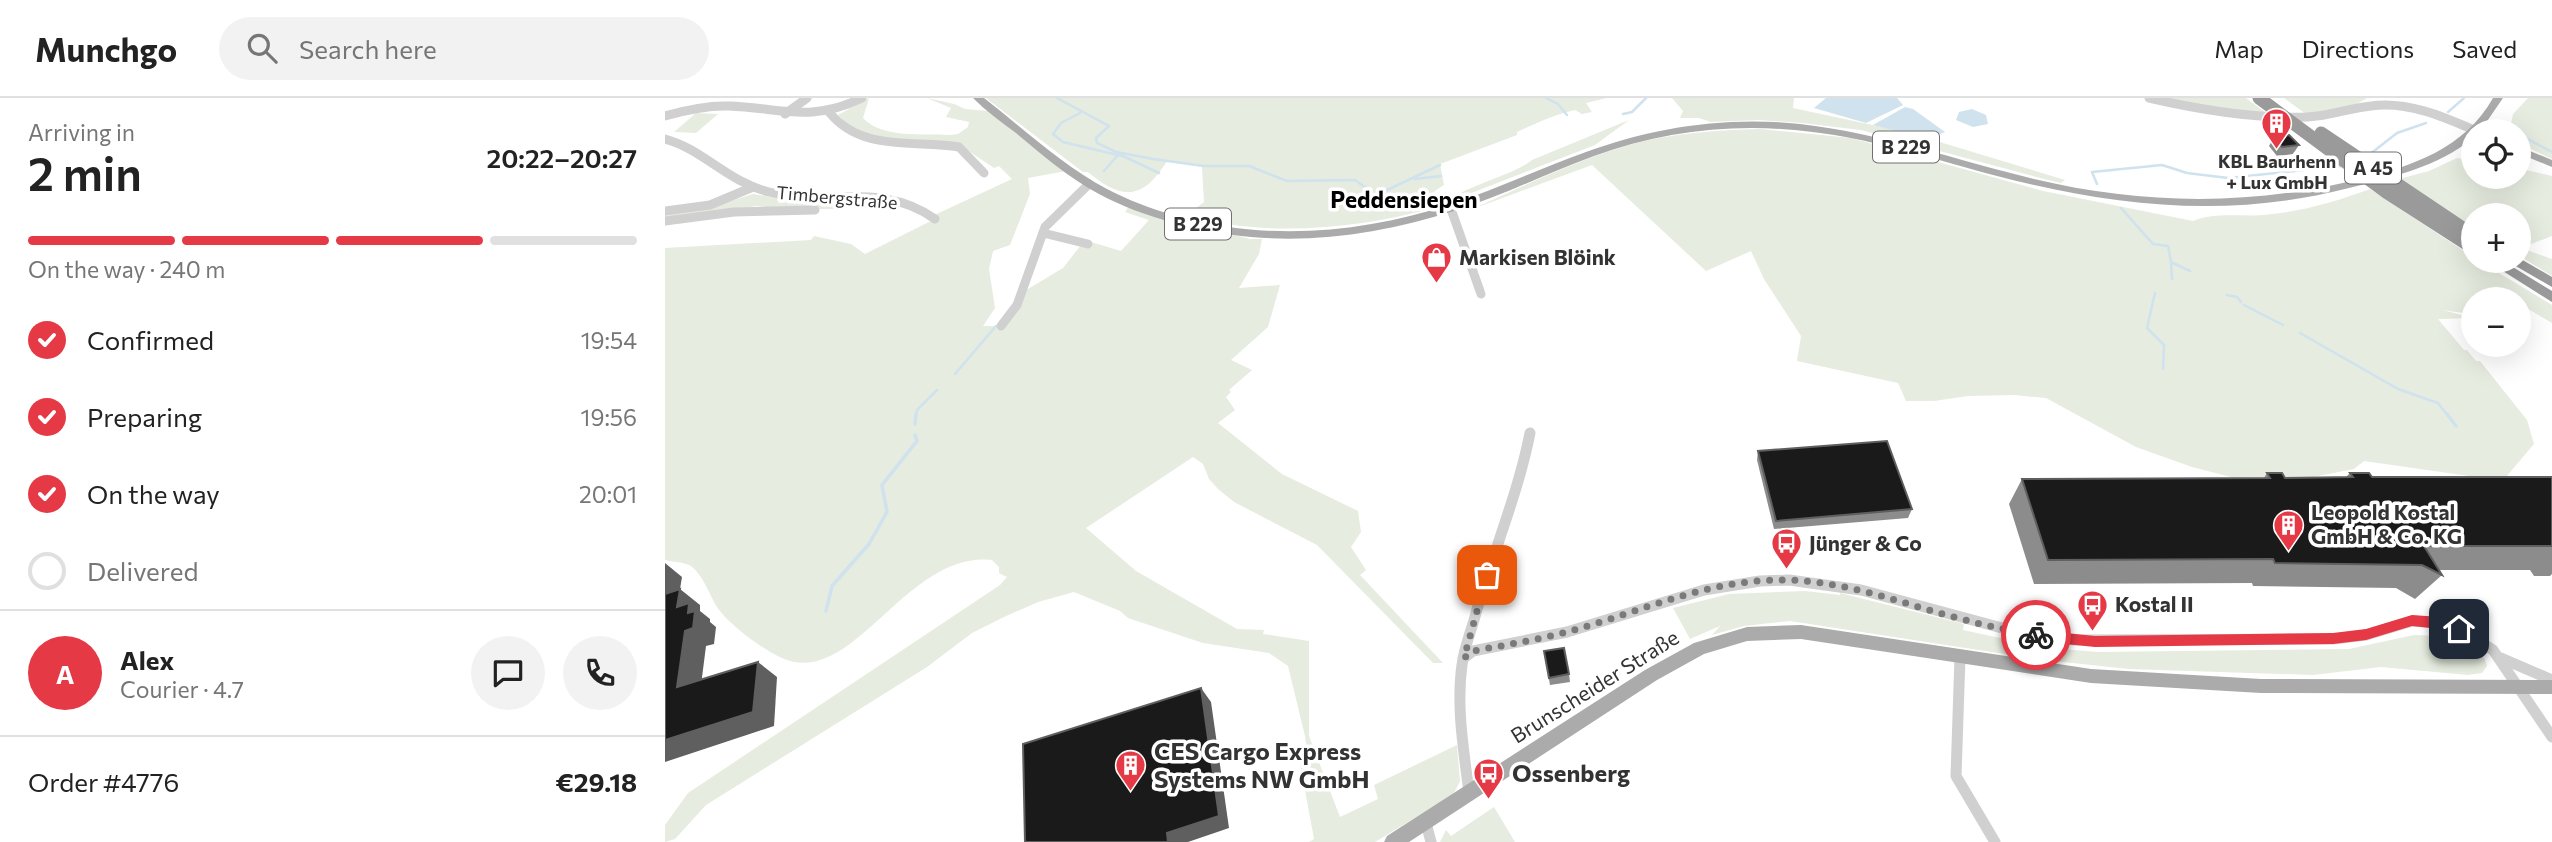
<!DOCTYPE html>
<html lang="en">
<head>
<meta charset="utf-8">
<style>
	body { margin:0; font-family:Commissioner,sans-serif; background:#f2f2f2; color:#222; height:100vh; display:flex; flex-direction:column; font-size:26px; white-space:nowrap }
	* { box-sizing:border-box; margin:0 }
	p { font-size:23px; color:#767676 }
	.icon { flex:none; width:38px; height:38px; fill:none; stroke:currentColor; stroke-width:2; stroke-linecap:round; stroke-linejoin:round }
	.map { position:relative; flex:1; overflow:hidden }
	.drawer { display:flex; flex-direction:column; background:#fff; width:665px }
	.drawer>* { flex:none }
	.tools { position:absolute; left:1796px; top:21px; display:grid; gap:14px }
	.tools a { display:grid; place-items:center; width:70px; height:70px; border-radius:50%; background:#fff; box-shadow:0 7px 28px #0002; font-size:35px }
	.pin { position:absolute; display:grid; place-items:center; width:60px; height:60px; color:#fff; margin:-30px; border-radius:14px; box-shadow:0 4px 10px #0006 }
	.courier { position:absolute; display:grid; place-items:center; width:70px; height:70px; margin:-35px; border:5px solid #e63946; border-radius:50%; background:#fff; color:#222; box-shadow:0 2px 9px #0007 }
	.summary em { font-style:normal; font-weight:600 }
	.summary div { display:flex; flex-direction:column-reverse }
	.summary { display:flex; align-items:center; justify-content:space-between; height:119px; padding:0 28px }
	h1 { font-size:46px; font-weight:600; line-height:52px }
	.bar { display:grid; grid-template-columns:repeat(4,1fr); gap:10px 7px; align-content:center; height:84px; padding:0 28px }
	.bar i { height:9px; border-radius:5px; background:#e0e0e0 }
	.bar .active { background:#e63946 }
	.bar p { grid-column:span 4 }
	.line { display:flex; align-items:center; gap:18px; padding:0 28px; border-top:2px solid #e0e0e0 }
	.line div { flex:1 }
	.round { display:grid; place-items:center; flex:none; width:74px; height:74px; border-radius:37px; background:#f2f2f2 }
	ol { padding:0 28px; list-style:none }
	li { display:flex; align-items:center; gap:21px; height:77px }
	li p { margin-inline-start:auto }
	li .icon { padding:7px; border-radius:50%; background:#e63946; color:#fff; stroke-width:4 }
	li:last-child { color:#767676 }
	li i { width:38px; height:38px; border:4px solid #e0e0e0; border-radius:50% }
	header { display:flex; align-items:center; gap:42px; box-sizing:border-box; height:98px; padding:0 35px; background:#fff; border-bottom:2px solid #e0e0e0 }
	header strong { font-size:33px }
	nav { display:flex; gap:38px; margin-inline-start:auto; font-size:24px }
	.search { width:490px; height:63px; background:#f2f2f2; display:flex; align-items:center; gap:18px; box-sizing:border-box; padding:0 24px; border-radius:38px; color:#767676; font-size:26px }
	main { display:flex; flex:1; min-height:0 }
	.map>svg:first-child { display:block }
</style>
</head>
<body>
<header>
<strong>Munchgo</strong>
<div class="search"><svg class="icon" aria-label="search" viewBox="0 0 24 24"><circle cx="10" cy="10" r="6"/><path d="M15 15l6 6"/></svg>Search here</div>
<nav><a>Map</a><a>Directions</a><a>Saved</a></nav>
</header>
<main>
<section class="drawer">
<div class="summary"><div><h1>2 min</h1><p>Arriving in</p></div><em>20:22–20:27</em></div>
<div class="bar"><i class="active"></i><i class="active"></i><i class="active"></i><i></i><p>On the way · 240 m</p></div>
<ol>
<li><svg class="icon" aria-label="check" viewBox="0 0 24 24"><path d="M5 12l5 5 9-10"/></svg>Confirmed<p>19:54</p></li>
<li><svg class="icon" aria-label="check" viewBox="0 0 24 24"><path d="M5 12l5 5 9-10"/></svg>Preparing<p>19:56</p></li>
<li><svg class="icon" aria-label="check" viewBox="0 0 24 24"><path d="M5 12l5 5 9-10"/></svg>On the way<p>20:01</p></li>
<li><i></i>Delivered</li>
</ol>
<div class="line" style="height:126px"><b class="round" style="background:#e63946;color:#fff">A</b><div><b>Alex</b><p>Courier · 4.7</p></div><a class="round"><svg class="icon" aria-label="chat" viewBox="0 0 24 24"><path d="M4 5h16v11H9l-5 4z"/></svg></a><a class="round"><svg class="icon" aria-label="phone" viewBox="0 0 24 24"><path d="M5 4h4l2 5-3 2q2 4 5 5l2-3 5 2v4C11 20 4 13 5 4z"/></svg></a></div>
<div class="line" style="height:91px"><div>Order #4776</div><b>€29.18</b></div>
</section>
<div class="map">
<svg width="1887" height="744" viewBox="0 0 1887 744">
	<rect width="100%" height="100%" fill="#fff"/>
	<g fill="#e6ecdf">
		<path d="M204,0L198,20C218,41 257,35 285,37L293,36L303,29L304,24L281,19L286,10L262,0L289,6L300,11L323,13L401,73L363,80L365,96L345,147L328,153L324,171L330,210L318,228H332L350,206L353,197L398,170L416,147L426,144L456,153L484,122L460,114L464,108L585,141H597L594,156L574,190L615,187L603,229L566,262L587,272L564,292L566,294L561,299L570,312L553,325L617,376L693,413L696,434L686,449L701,472L695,477L778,565H768L652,447L569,404L553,391L544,381L538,366L528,359L421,430L471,473L572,531L599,532L598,536L644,543V638L675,719L713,701L709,687L792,647L795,683L788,697L710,744H644L649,741L635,665L643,663L640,638L623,568L604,555L538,545L463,520L455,513L409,494L373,504L341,518L307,535L262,569L41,707L10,741L0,744V727L23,695L335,487L342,479L334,475V469L327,462C245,453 195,576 129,564C107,560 64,527 52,509C44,496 38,477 26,468C19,464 8,464 0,462V150L146,142L149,138L186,146L200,156L266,123L263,120L347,81L334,68L329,70L293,46L211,39L189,32L173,17Z"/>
		<path d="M321,0H942L921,5L927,14L917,16L910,12C888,17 867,27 852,34V37L775,66L779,87L771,92L761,104L768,110C692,131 598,140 522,117L539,104L537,69L502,63C477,104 455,101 423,74H418Z"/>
		<polygon points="1007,0 1129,0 1128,10 1245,35 1400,82 1396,85 1379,81 1196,32 1137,25 1093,22 1046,24 1034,20 1015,20 1018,13"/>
		<polygon points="1494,0 1581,0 1601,15 1557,13"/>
		<polygon points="1619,0 1702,0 1688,8 1641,16"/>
		<polygon points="1863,0 1887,0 1887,61 1853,45 1853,36 1872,48 1858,39 1846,26 1848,16"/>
		<polygon points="31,15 53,16 31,35 9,34"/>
		<path d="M964,22L930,47L786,103C795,89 848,78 867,62Z"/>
		<path d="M1095,31L1186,40L1378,93L1528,123C1550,114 1574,119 1598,117C1635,114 1670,104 1705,91L1808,159V163H1814L1887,207V225L1853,205V201H1848L1842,195L1808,201L1806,216L1777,212L1808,220L1773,221L1799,252H1802L1811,263H1815L1862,322L1869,346L1841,379L1804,378L1699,363L1689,371L1601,388L1527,369L1471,349L1381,300L1349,297L1303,298L1269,303H1241L1233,285L1132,263L1136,238L1099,181L1086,153L1041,173L927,67L805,112C859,88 913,61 971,45C1011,35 1053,32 1095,31Z"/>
		<polygon points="1792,60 1808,63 1808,79 1853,79 1853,70 1887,78 1887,138 1856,150 1887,161 1887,178 1853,157 1853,117 1808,117 1808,129 1734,81 1764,73"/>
		<polygon points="88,96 114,100 176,102 169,111 118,111 92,108 0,121 0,116 40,111"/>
		<path d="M1140,493L1175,497V495L1299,526L1298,532L1382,550L1434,554L1684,551L1749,537L1776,538L1775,535C1793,540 1818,548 1822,568L1817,575L1803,577L1716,569L1648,577L1464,571L1379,562L1125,523L1079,528L1047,537L1055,528L1025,541L1008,510L1064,496Z"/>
		<polygon points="829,709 850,744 775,744 781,732 786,738"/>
	</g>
	<g fill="#cfe2ee">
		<polygon points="1161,0 1232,0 1238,7 1201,25 1149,10"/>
		<polygon points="1240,9 1248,11 1280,34 1263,41 1208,27"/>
		<polygon points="1307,11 1321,17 1323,26 1308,29 1291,22 1294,14"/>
	</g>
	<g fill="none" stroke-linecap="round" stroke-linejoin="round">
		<g stroke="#cfe2ee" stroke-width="2.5">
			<polyline points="392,0 444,28 431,40 432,45 451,54 488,61 539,68 584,68 622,83 690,82 701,90 696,100 701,102 775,67"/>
			<polyline points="881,0 893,6 902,17"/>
			<polyline points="1783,14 1799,0"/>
			<polyline points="415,15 396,25 388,36 398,44 457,58"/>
			<polyline points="958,16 967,14 981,0"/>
			<polyline points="1847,31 1850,33"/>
			<polyline points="1853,36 1887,54"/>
			<polyline points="458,58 494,75"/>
			<polyline points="1700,60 1732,35 1761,25"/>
			<polyline points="439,73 452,58"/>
			<polyline points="750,81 776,78"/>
			<polyline points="1432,86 1427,74 1497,67 1522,75 1563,80 1677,68"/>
			<polyline points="1456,110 1488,146 1503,148 1506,164 1525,173"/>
			<polyline points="1506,164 1507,181"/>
			<polyline points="1490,195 1482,230 1499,247 1498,271"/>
			<polyline points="1562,197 1572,199 1576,204"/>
			<polyline points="1579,207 1618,227"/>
			<polyline points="1635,235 1733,291 1773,305 1783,318"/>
			<polyline points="290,276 331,228"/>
			<polyline points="251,318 252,312 272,292"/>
		</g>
		<g stroke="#cfe2ee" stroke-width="3.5">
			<polyline points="1782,316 1791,328"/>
			<polyline points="250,326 251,316"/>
			<polyline points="161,513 167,488 204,446 222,414 217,387 252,343 250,337"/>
		</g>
		<g stroke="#d0d0d0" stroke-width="9">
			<path d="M1484,0C1536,12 1590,21 1643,19C1665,18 1685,10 1706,8C1742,3 1777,18 1809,32"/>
			<path d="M164,14C196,54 248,42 294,49L319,75"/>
			<polyline points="120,16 142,0"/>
			<path d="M0,18C21,12 43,7 64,8C117,10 145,25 197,0"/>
			<path d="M0,41C38,51 61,83 104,94C163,108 217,83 270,121"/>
			<polyline points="786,111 816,196"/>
			<polyline points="0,113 45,107 88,89"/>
			<polyline points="0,123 69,114 150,112"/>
			<polyline points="378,135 423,146"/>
			<polyline points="336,228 352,207 380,129 424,86"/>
		</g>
		<g stroke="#d0d0d0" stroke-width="11">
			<polyline points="1295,559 1291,678 1330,744"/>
			<polyline points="799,560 808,553 902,534 1039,492 1095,483 1124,482 1196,492 1337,530 1409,542 1668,541 1701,537 1747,523 1775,525 1794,531 1828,552 1887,639"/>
			<polyline points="1836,560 1887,582"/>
			<path d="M804,695C799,653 791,609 797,567C799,549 807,531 811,515C828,454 853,396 865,335"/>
			<polyline points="761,725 766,744"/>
		</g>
		<g fill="#ababab" fill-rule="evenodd">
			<path d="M308,0H319C359,31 397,67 442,91C484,113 533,126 580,131C649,138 721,128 786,106C832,91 876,70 921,54C989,29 1062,18 1135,26C1215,35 1291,62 1369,81C1478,107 1587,108 1695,81C1748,68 1800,50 1828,0H1838L1816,32L1808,33V40C1773,69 1727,79 1684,90C1564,121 1451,109 1332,78C1261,59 1190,35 1116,31C1052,27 989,36 929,58C882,75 837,98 789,113C723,134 654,145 586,139C535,134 479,120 434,96C404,80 377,57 351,35C336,24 321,13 308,0Z"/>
			<polygon points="1853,48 1887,62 1887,69 1853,55"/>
			<polygon points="1136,527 1426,571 1596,581 1887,582 1887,596 1596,595 1426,585 1136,541 1082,543 1039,556 992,582 744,744 719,744 722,738 980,572 1029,545 1082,529"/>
		</g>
		<g fill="#9a9a9a" fill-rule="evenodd">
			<polygon points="1854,160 1887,179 1887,189 1842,163 1853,163"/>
			<polygon points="1822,163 1838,163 1887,193 1887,204"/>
		</g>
		<g stroke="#9a9a9a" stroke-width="13">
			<polyline points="1594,0 1721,94 1808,150"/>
			<polyline points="1656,35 1808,137"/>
		</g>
	</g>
	<g fill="#8c8c8c">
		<polygon points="1609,39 1634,47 1628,56 1612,58 1604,48"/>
		<polygon points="1093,353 1247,411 1243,420 1109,431 1092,362"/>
		<polygon points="1602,375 1620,380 1681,379 1685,375 1707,379 1887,379 1887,476 1885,478 1869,478 1865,472 1774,472 1777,477 1750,501 1731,490 1588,488 1587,485 1369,486 1344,406 1357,381 1599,380"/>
		<polygon points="879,553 904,576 905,584 885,587"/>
	</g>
	<g fill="#5f5f5f">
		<polygon points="0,465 17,479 15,491 35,507 35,513 45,521 45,524 51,529 49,546 41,548 34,603 12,589 20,533 0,506"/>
		<polygon points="93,564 112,579 109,628 0,664 0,642"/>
		<polygon points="536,590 546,604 564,730 523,744 503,744 502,735"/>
	</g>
	<g fill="#1a1a1a" stroke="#5f5f5f" stroke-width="2">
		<polygon points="1624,37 1634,47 1617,49 1609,39"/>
		<polygon points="1222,343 1247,411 1111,423 1093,353"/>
		<polygon points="1602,375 1617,375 1620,380 1688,379 1685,375 1704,375 1707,379 1887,379 1887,448 1759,448 1777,477 1757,467 1610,465 1608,461 1383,462 1357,381 1605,380"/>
		<polygon points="15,491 12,509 24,505 23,515 30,513 28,530 20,533 12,589 93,564 88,614 0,642 0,496"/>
		<polygon points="899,550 904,576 884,580 879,553"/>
		<polygon points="536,590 554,718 502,735 503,744 360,744 358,646"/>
	</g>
	<polygon fill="#e63946" points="1747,517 1775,519 1799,527 1801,531 1794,537 1775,531 1747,528 1701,542 1668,546 1430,549 1371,543 1365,537 1371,532 1430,538 1668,535 1701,531"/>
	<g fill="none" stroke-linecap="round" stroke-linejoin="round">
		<path stroke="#7a7a7a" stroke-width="7" stroke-dasharray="0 12.6" d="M822,477L799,560L808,553C840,547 872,542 902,534C976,514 1045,480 1123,482C1187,484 1243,508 1304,523C1326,529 1349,533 1371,537"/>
	</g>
	<defs>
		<symbol id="building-pin" viewBox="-11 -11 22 30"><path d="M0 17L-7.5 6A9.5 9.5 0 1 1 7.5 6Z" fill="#e63946" stroke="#fff"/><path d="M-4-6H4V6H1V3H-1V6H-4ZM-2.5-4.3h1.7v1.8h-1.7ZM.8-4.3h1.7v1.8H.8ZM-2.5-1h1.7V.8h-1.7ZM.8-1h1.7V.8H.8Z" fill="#fff"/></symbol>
		<symbol id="shop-pin" viewBox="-11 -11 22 30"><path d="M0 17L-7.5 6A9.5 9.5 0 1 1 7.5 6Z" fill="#e63946" stroke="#fff"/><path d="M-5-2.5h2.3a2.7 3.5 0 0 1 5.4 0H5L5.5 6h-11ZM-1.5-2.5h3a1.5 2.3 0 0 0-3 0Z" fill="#fff"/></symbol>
		<symbol id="bus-pin" viewBox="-11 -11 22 30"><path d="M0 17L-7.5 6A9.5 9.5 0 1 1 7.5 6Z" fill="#e63946" stroke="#fff"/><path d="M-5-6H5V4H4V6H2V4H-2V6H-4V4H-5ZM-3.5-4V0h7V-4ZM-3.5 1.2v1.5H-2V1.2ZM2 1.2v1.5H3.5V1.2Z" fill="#fff"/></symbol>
	</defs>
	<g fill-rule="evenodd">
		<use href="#building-pin" x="1594" y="8" width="35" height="47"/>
		<use href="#shop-pin" x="754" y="142" width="35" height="47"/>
		<use href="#building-pin" x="1606" y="410" width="35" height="47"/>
		<use href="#bus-pin" x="1104" y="428" width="35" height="47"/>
		<use href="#bus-pin" x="1410" y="490" width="35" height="47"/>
		<use href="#building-pin" x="448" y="650" width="35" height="47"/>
		<use href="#bus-pin" x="806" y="658" width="35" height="47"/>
	</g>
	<g text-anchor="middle" stroke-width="7" stroke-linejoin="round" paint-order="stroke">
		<g font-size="18" font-weight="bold" fill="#333" stroke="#fff">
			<text x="1612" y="70">KBL Baurhenn<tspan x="1612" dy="21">+ Lux GmbH</tspan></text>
		</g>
		<g font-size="18" fill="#333" stroke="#fff">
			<text transform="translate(172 100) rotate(5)" y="6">Timbergstraße</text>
		</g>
		<g fill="#fff" stroke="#707070" stroke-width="2">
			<rect x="1208" y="33.5" width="66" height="31" rx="5"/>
			<rect x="1680" y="54.5" width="56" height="31" rx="5"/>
			<rect x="500" y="110.5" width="66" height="31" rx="5"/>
		</g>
		<g font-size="19" font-weight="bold" fill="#333">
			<text x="1241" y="56">B 229</text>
			<text x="1708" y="77">A 45</text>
			<text x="533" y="133">B 229</text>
		</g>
		<g font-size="21" font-weight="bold" fill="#333" stroke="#fff" text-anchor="start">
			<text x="794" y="167">Markisen Blöink</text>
			<text x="1646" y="422">Leopold Kostal<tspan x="1646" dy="24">GmbH &amp; Co. KG</tspan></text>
			<text x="1144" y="453">Jünger &amp; Co</text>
			<text x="1450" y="514">Kostal II</text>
		</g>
		<g font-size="21" fill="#333" stroke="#fff">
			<text transform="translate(930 589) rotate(-32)" y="7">Brunscheider Straße</text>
		</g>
		<g font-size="23" font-weight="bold" fill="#000" stroke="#fff">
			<text x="739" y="110">Peddensiepen</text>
		</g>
		<g font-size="24" font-weight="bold" fill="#333" stroke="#fff" text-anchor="start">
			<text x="489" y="662">CES Cargo Express<tspan x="489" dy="28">Systems NW GmbH</tspan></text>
			<text x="847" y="684">Ossenberg</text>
		</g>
	</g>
</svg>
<div class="tools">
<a><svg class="icon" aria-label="locate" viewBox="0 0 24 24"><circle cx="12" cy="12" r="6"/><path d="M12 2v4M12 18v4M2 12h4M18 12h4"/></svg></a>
<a>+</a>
<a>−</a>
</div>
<div class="pin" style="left:822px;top:477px;background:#ea580c"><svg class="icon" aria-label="bag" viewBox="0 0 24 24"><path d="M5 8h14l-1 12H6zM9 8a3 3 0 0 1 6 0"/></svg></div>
<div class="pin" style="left:1794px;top:531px;background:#1f2937"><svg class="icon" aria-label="home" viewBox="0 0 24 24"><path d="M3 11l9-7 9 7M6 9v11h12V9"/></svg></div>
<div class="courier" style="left:1371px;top:537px"><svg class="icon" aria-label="bike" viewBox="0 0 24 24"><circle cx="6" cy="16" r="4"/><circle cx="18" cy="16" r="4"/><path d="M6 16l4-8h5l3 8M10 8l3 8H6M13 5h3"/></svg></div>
</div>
</main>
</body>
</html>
